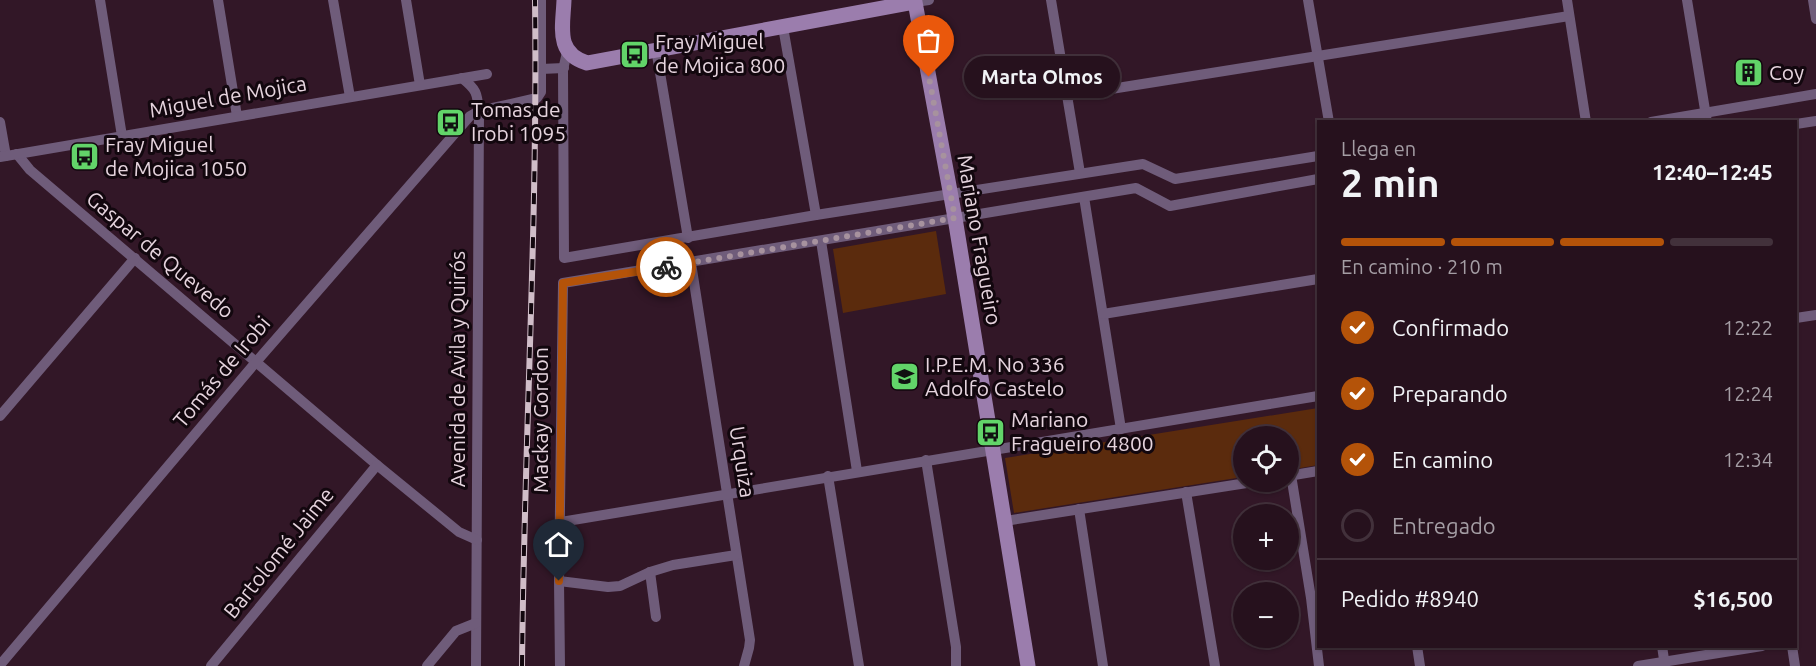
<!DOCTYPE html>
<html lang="es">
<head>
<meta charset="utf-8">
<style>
	body { margin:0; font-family:Ubuntu,sans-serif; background:#321f2a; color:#f1f3f6; height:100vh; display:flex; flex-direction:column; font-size:22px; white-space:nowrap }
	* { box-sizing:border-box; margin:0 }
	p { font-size:20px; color:#a49da4 }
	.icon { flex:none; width:33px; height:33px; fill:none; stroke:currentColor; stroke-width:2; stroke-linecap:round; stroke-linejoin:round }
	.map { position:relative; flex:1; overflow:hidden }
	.side { position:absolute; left:1317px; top:120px; width:480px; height:528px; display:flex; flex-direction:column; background:#26111d; border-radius:0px; box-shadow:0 2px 4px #0004,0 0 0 2px #42313b }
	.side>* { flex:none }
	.controls { position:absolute; left:1233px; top:426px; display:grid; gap:12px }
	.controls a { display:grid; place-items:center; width:66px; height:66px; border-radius:50%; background:#26111d; box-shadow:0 2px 4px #0004,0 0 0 2px #42313b; font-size:30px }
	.pin { position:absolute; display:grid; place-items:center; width:51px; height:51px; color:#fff; margin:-62px -26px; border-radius:50% 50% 50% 0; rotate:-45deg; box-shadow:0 0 6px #0007 }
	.pin .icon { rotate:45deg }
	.courier { position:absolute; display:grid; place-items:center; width:60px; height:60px; margin:-30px; border:4px solid #b45309; border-radius:50%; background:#fff; color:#222; box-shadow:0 2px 8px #0007 }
	.bubble { position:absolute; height:42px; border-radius:21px; background:#26111d; box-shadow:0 2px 4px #0004,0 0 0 2px #42313b; font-size:20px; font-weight:700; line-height:42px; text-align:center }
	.overview em { font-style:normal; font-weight:700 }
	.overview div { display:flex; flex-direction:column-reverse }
	.overview { display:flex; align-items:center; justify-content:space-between; height:102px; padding:0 24px }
	h1 { font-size:39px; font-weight:700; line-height:45px }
	.bar { display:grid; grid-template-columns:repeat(4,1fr); gap:9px 6px; align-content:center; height:72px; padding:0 24px }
	.bar i { height:8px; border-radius:4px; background:#42313b }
	.bar .active { background:#b45309 }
	.bar p { grid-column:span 4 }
	.line { display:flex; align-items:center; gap:15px; padding:0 24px; border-top:2px solid #42313b }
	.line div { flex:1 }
	ol { padding:0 24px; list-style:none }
	li { display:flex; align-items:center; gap:18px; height:66px }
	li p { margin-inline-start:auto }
	li .icon { padding:6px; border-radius:50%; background:#b45309; color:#fff; stroke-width:4 }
	li:last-child { color:#a49da4 }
	li i { width:33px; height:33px; border:3px solid #42313b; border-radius:50% }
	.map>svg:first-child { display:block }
</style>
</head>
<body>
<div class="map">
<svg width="1816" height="666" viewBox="0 0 1816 666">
	<rect width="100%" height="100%" fill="#321727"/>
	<g fill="#5b2b0d">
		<polygon points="936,231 946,294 843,313 833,249"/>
		<polygon points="1318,408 1318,465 1289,470 1288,436 1244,436 1243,477 1014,513 1005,458"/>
	</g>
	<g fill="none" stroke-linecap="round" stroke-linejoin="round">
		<g stroke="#6f5c7a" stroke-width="10">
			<polyline points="100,0 122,136"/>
			<polyline points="218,0 237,116"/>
			<polyline points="333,0 350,97"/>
			<polyline points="406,0 420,85"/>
			<polyline points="915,0 915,2 929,0"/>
			<polyline points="1051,0 1080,173"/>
			<polyline points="1308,0 1329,122"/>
			<polyline points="1567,0 1586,122"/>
			<polyline points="1687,0 1707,122"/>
			<polyline points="1813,0 1816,19"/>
			<polyline points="783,27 816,215"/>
			<polyline points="656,49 688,238"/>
			<polyline points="567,52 563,70 564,258 816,215 1143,164 1175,179 1318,156"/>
			<polyline points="541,69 564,68"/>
			<path d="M462,78C477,90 477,93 479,111L476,666"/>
			<polyline points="1067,96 1569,16"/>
			<polyline points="0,122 6,156"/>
			<polyline points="1651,122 1816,94"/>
			<polyline points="1796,124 1816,121"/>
			<polyline points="17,154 30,170 377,465 459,532 477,540"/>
			<polyline points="0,157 487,74"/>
			<polyline points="1084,197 1121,429"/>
			<polyline points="821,241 857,471"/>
			<polyline points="691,263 750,640 749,648 744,666"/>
			<polyline points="1103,314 1318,279"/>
			<polyline points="1796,318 1816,315"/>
			<polyline points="0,416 135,258"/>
			<polyline points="926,460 956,647 956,666"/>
			<polyline points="1291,475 1311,598 1319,666"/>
			<polyline points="828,476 859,666"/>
			<polyline points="1288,476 1318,471"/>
			<polyline points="1186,492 1215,666"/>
			<polyline points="1079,509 1103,666"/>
			<polyline points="1005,521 1253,482"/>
			<polyline points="561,522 1318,396"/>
			<polyline points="650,572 656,617"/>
			<polyline points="559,581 608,587 620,586 650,572 673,565 736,555"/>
			<polyline points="1417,646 1420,666"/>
			<polyline points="1662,646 1665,666"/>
			<polyline points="1792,646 1795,666"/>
			<polyline points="0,665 256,362 470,116 479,111 537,98 541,92 541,0"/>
			<polyline points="211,666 377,465"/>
			<polyline points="427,666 456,631 476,623"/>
			<polyline points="560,666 559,581 563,283 1136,188 1170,206 1318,179"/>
			<polyline points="1638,666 1762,646"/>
		</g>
		<path stroke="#9b7dad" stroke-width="15" d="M564,0C563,27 555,53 587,63L915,2L955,218L1028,666"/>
		<defs>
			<path id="rail" d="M522,666C524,444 538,222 535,0"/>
		</defs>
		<use href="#rail" stroke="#d0bdc8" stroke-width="6"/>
		<use href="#rail" stroke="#12070e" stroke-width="4" stroke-dasharray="11" stroke-linecap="butt"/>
	</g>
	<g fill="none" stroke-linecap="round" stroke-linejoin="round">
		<polyline stroke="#a7929e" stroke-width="6" stroke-dasharray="0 10.8" points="666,267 955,218 929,77"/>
		<polyline stroke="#b45309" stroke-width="8" points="559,581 563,283 666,267"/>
	</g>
	<defs>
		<symbol id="bus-square" viewBox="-11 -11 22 22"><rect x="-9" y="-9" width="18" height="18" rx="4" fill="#62d469" stroke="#12070e"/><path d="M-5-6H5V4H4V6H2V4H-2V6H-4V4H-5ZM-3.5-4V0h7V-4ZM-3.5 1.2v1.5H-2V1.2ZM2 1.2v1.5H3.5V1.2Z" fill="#111"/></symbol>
		<symbol id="building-square" viewBox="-11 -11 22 22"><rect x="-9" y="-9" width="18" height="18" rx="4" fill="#62d469" stroke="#12070e"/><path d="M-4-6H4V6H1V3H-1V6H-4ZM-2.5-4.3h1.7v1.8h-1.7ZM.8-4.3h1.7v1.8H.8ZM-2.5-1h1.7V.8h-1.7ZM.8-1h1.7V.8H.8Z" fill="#111"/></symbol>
		<symbol id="school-square" viewBox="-11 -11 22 22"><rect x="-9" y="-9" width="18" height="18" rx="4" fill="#62d469" stroke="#12070e"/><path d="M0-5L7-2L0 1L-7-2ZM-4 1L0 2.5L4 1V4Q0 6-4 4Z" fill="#111"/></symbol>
	</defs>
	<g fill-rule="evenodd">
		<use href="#bus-square" x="618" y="38" width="33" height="33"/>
		<use href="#building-square" x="1732" y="56" width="33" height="33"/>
		<use href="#bus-square" x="434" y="106" width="33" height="33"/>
		<use href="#bus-square" x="68" y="140" width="33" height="33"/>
		<use href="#school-square" x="888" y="360" width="33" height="33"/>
		<use href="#bus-square" x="974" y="416" width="33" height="33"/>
	</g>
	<g text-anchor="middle" stroke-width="6" stroke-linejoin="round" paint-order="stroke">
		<g font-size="21" fill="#e6d4de" stroke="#12070e" text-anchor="start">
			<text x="655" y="49">Fray Miguel<tspan x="655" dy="24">de Mojica 800</tspan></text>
			<text x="1769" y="80">Coy</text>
			<text x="471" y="117">Tomas de<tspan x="471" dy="24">Irobi 1095</tspan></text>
			<text x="105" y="152">Fray Miguel<tspan x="105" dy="24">de Mojica 1050</tspan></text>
			<text x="925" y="372">I.P.E.M. No 336<tspan x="925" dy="24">Adolfo Castelo</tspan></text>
			<text x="1011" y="427">Mariano<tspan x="1011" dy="24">Fragueiro 4800</tspan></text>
		</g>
		<g font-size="21" fill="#e6d4de" stroke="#12070e">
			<text transform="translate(228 97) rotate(-10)" y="7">Miguel de Mojica</text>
			<text transform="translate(979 240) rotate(80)" y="7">Mariano Fragueiro</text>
			<text transform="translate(160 255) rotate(40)" y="7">Gaspar de Quevedo</text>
			<text transform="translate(458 369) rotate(-90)" y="7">Avenida de Avila y Quirós</text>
			<text transform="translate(222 372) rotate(-50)" y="7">Tomás de Irobi</text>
			<text transform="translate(541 420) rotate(-90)" y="7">Mackay Gordon</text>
			<text transform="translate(742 462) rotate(81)" y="7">Urquiza</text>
			<text transform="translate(279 553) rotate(-51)" y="7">Bartolomé Jaime</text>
		</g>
	</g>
</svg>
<div class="controls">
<a><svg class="icon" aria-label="locate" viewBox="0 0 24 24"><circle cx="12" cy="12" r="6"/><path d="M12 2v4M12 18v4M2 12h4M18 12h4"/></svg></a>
<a>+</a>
<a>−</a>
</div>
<div class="pin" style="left:929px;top:77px;background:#ea580c"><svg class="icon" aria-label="bag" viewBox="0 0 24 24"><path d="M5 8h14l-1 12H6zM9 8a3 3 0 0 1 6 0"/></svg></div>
<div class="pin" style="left:559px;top:581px;background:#1f2937"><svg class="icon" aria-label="home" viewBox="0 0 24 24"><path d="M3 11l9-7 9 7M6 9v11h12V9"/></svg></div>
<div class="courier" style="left:666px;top:267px"><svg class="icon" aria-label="bike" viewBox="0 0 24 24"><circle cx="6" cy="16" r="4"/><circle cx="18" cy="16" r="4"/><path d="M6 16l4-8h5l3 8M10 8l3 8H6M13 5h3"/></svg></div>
<div class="bubble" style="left:964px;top:56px;width:156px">Marta Olmos</div>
<section class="side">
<div class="overview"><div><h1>2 min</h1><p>Llega en</p></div><em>12:40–12:45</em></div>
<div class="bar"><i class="active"></i><i class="active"></i><i class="active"></i><i></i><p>En camino · 210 m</p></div>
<ol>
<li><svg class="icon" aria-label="check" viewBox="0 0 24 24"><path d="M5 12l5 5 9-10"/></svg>Confirmado<p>12:22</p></li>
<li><svg class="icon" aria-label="check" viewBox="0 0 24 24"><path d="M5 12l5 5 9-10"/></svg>Preparando<p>12:24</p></li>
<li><svg class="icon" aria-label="check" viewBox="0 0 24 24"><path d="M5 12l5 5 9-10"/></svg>En camino<p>12:34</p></li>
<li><i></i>Entregado</li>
</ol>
<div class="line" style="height:78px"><div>Pedido #8940</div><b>$16,500</b></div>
</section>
</div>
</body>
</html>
